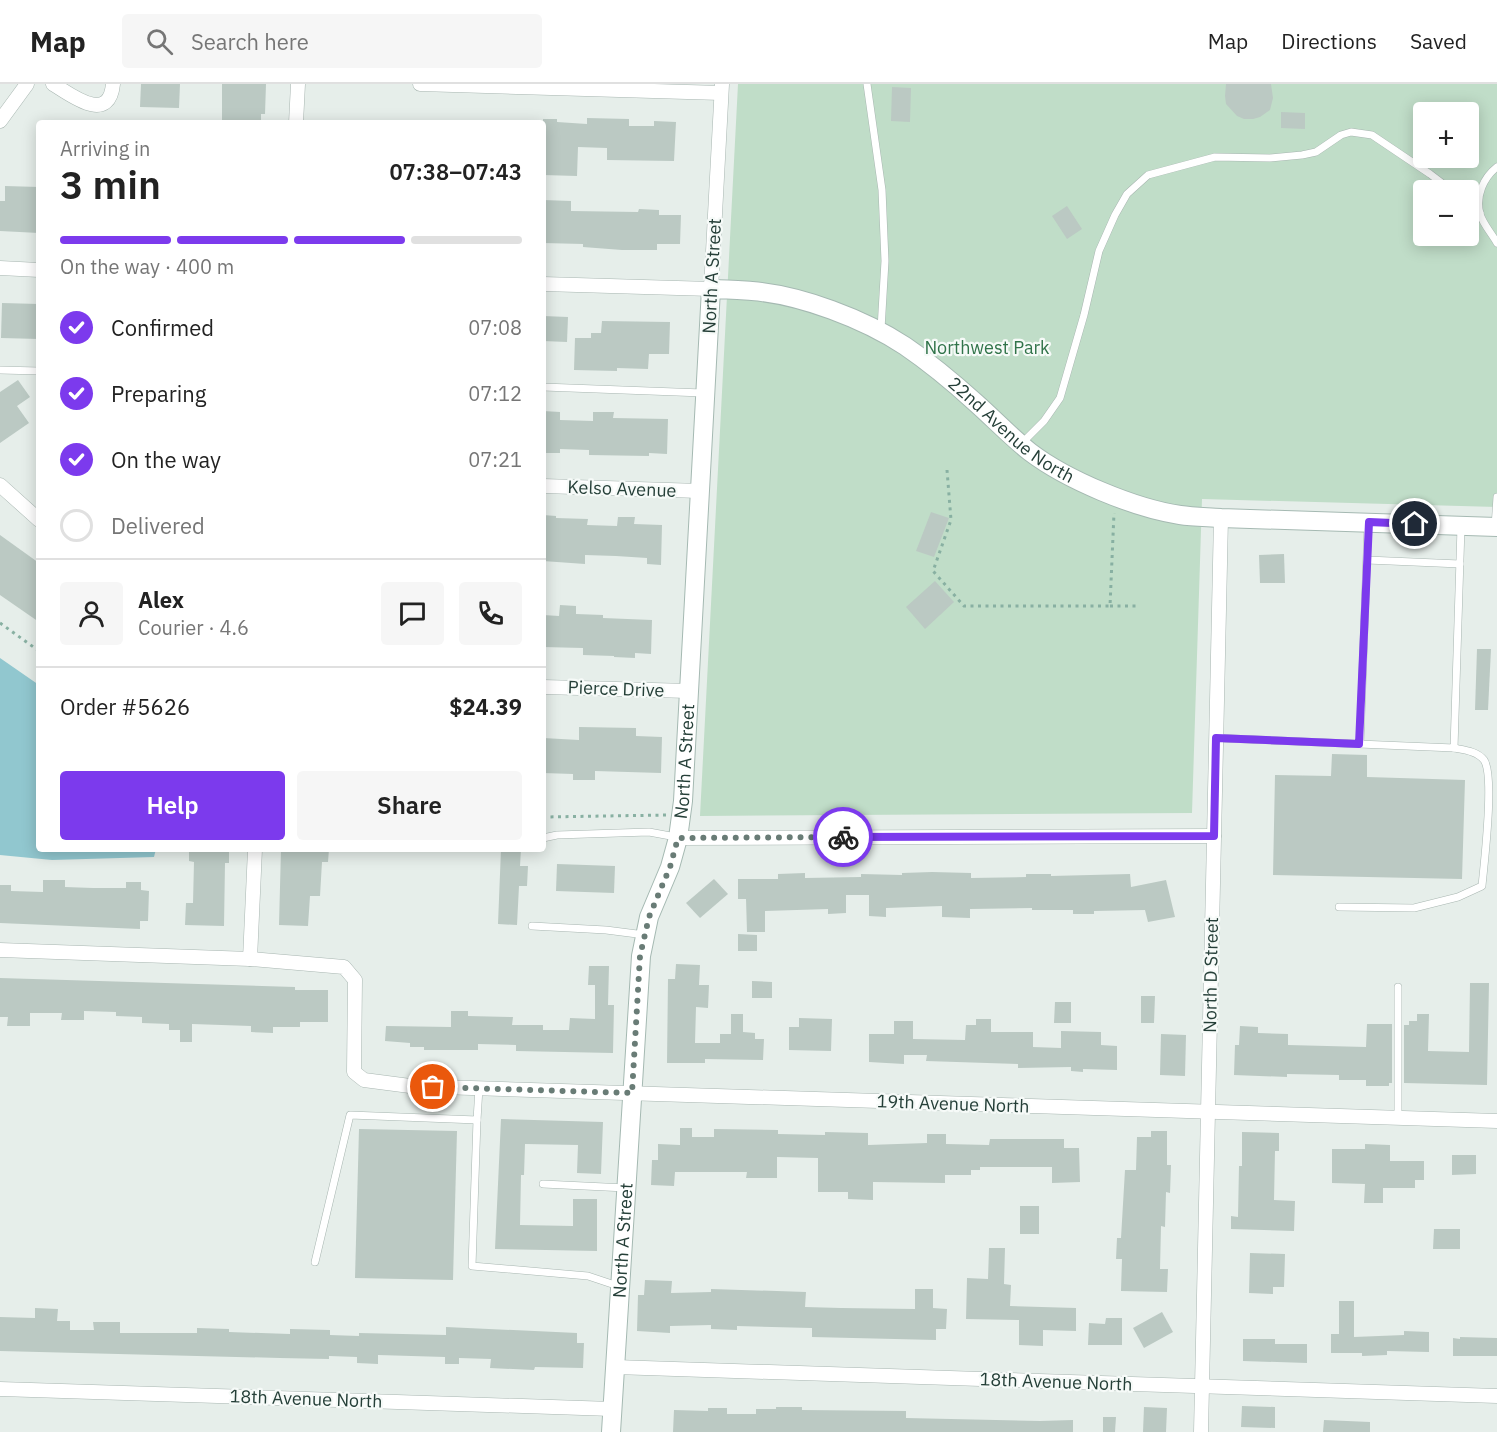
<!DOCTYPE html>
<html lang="en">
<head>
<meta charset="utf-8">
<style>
	body { margin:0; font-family:"IBM Plex Sans",sans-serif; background:#f6f6f6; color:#222; height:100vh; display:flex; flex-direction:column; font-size:22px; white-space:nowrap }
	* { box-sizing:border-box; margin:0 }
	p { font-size:20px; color:#767676 }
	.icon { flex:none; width:33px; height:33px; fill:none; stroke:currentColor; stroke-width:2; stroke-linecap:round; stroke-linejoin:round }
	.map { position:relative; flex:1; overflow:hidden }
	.drawer { position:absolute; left:36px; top:36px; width:510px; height:732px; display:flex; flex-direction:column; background:#fff; border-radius:6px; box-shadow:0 3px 15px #0003 }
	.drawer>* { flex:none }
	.buttons { position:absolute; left:1413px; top:18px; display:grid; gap:12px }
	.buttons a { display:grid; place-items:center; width:66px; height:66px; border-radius:6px; background:#fff; box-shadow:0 3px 15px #0003; font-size:30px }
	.pin { position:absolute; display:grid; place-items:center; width:51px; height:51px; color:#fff; margin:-26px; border:3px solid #fff; border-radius:50%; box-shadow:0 2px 6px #0007 }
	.courier { position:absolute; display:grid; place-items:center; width:60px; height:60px; margin:-30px; border:4px solid #7c3aed; border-radius:50%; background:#fff; color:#222; box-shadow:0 2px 8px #0007 }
	.summary em { font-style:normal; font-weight:600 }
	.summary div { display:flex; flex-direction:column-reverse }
	.summary { display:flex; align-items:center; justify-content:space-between; height:102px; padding:0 24px }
	h1 { font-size:39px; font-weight:600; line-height:45px }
	.bar { display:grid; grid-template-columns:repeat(4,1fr); gap:9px 6px; align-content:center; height:72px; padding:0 24px }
	.bar i { height:8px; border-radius:4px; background:#e0e0e0 }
	.bar .selected { background:#7c3aed }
	.bar p { grid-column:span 4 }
	.line { display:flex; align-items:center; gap:15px; padding:0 24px; border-top:2px solid #e0e0e0 }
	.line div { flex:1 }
	.round { display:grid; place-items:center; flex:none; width:63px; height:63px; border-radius:6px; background:#f6f6f6 }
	ol { padding:0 24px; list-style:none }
	li { display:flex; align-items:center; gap:18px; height:66px }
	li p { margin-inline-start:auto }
	li .icon { padding:6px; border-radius:50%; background:#7c3aed; color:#fff; stroke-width:4 }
	li:last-child { color:#767676 }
	li i { width:33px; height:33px; border:3px solid #e0e0e0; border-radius:50% }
	.action { display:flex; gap:12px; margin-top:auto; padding:12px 24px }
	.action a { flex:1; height:69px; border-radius:6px; background:#7c3aed; color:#fff; font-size:24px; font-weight:600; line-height:69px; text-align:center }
	.action a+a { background:#f6f6f6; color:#222 }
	header { display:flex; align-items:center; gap:36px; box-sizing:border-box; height:84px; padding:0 30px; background:#fff; border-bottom:2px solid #e0e0e0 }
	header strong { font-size:28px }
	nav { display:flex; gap:33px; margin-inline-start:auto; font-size:21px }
	.search { width:420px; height:54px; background:#f6f6f6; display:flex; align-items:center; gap:15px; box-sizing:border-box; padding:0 21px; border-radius:6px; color:#767676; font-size:22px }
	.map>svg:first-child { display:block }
</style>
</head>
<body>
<header>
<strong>Map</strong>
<div class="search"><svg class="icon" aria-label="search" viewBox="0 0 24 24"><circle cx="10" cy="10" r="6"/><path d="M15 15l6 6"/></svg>Search here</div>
<nav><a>Map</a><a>Directions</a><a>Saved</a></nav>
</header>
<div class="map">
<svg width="1497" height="1348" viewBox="0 0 1497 1348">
	<rect width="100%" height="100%" fill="#e6eeea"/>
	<path fill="#c0ddc8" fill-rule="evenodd" d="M738,0H1497V423L1202,415L1192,729L700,732ZM1424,28H1468V74H1424ZM1424,106H1468V152H1424Z"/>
	<polygon fill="#91c7cf" points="0,574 39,601 39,765 156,765 154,773 52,776 0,771"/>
	<g fill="#bbc9c3">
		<polygon points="141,0 180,0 179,24 140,23"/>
		<polygon points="222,0 266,0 265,30 261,30 261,39 222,39"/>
		<polygon points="1226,0 1271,0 1273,14 1270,26 1260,33 1253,35 1244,35 1237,32 1226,20 1225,12"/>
		<polygon points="892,3 911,4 910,38 891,37"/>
		<polygon points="1281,28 1305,29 1305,45 1281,44"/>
		<polygon points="587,34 629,35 629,42 654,42 654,37 676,38 674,77 607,76 607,64 578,63 577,92 543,91 543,35 557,35 557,38 587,40"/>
		<polygon points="5,102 39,103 39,149 0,147 0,117 5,117"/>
		<polygon points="543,116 571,117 571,127 638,128 639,125 659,126 659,131 681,131 680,160 657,160 657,166 622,166 583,163 583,160 543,159"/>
		<polygon points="1067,122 1082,145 1067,155 1052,132"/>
		<polygon points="2,219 39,220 39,255 1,254"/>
		<polygon points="543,232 568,233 567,258 543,257"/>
		<polygon points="602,237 670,238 669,270 649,270 648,285 617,284 617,287 574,286 575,254 591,254 591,249 601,249"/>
		<polygon points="18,296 30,313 17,322 29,339 0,359 0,308"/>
		<polygon points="543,327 560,328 560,336 593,337 593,328 614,328 613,334 668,335 667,370 649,369 649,372 589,371 589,366 560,365 560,369 543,369"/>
		<polygon points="931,428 949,434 934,473 916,467"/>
		<polygon points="543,431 556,432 556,434 588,435 587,441 617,442 618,433 635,433 634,440 662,441 661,481 647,480 647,474 616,472 585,471 585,480 543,477"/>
		<polygon points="0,451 39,479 39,538 0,511"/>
		<polygon points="1284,470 1285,499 1260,499 1259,471"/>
		<polygon points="935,497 954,518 925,545 906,523"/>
		<polygon points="560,521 576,522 576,530 603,531 603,534 652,536 651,570 635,569 635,574 614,573 614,572 583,571 583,564 543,563 543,531 559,532"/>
		<polygon points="1477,565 1491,565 1488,626 1475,626"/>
		<polygon points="579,643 636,644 636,652 662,653 661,689 595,687 595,696 573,696 573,690 543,689 543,654 579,656"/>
		<polygon points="1332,670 1367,671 1367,693 1465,696 1462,795 1273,791 1275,691 1331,692"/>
		<polygon points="189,765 229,765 229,779 225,779 224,842 185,841 186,819 193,819 194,778 189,777"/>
		<polygon points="281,765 329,765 328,778 322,778 320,812 310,812 308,842 279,841"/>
		<polygon points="501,765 521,765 520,782 528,782 527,802 519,802 517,841 498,840"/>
		<polygon points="557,780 615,782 614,809 556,807"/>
		<polygon points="932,788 971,789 971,794 1026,793 1026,790 1051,790 1051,792 1130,790 1131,803 1166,796 1175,833 1148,838 1145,826 1094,827 1094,830 1073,830 1073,826 1032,826 1032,824 970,825 970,834 942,833 942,822 886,824 886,833 869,832 869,811 846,811 846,829 828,830 828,825 765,827 765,848 747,848 746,815 738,815 738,795 778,795 778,790 805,789 805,794 861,793 861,790 902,791 902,789"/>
		<polygon points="714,795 728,810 700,834 686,819"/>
		<polygon points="43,796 65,796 65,803 93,804 126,804 126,798 141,798 141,806 149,807 148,837 140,837 140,845 0,839 0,801 11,801 11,807 43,808"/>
		<polygon points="738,850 757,851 757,867 738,867"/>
		<polygon points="676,880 700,881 699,901 709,901 708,924 696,923 695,959 720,959 720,950 731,950 731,930 743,930 743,948 755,949 755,955 764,955 763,976 705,975 705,979 667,979 668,895 675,895"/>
		<polygon points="589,882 609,882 608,921 614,921 613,969 516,967 516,961 478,960 478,966 424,966 424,963 410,963 410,959 385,957 386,942 451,943 451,927 468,927 468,932 513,933 512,941 543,941 543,946 569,946 570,934 595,935 595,901 588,901"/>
		<polygon points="0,894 295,903 295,906 328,906 328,938 300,938 300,943 273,943 273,949 251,948 251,942 192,940 192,958 180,958 180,946 169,946 169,940 142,939 142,933 116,932 116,928 84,927 84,936 61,936 62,929 30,929 30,942 7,942 8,933 0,933"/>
		<polygon points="752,897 772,898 772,914 752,914"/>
		<polygon points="1470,899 1489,899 1487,1001 1404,999 1404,941 1409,941 1409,937 1417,937 1417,930 1429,930 1428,967 1469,968"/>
		<polygon points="1141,912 1155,912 1154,939 1141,939"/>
		<polygon points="1055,918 1071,918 1071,939 1054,939"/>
		<polygon points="799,934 832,935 831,967 789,966 789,943 799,943"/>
		<polygon points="976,935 991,935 991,948 1033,948 1033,963 1061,964 1061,947 1101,948 1101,961 1117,962 1117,986 1083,985 1083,988 1071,987 1071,983 1018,984 1018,980 926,977 927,971 904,971 904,980 869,978 869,950 894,950 894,937 913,937 913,955 965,956 966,941 976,941"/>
		<polygon points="1367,940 1392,940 1392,999 1389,999 1389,1002 1366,1002 1366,996 1339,996 1339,991 1287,990 1287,993 1234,991 1235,961 1239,961 1240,942 1258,943 1258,949 1288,950 1288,961 1366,963"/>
		<polygon points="1161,950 1186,951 1185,992 1160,991"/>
		<polygon points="501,1035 603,1038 601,1090 577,1089 578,1061 525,1060 524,1091 521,1091 520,1141 573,1142 573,1115 597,1115 597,1167 495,1165"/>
		<polygon points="680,1044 692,1044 692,1053 714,1053 714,1045 778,1046 778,1050 825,1051 825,1048 868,1049 868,1061 927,1059 927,1050 946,1050 946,1060 989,1061 990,1055 1064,1055 1064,1064 1079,1064 1080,1098 1052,1099 1052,1083 980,1083 980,1086 971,1086 971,1091 945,1091 945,1099 873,1098 873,1116 848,1115 848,1108 818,1108 818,1074 777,1073 777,1094 746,1094 747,1088 675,1088 674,1102 651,1101 652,1076 658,1076 658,1060 680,1061"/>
		<polygon points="359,1045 457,1047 453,1196 355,1194"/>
		<polygon points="1151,1047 1167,1047 1167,1081 1171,1081 1170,1109 1166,1108 1165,1143 1161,1142 1160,1185 1168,1185 1167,1208 1121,1207 1122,1175 1116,1175 1117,1154 1121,1154 1125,1086 1136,1086 1137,1053 1151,1053"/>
		<polygon points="1242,1048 1279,1049 1279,1067 1275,1067 1274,1116 1295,1117 1294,1147 1231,1145 1231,1132 1238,1133 1239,1082 1242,1082"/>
		<polygon points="1365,1060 1390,1061 1390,1077 1424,1077 1424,1096 1415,1096 1415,1104 1383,1104 1383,1119 1364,1119 1365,1100 1332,1099 1332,1065 1365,1065"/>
		<polygon points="1452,1071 1476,1071 1476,1090 1452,1091"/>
		<rect x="1020" y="1122" width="19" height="28"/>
		<polygon points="1434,1145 1460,1145 1460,1165 1433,1165"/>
		<polygon points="989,1164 1005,1164 1004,1200 1011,1201 1010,1222 1076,1224 1076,1247 1043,1246 1043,1262 1019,1261 1019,1236 966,1235 967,1194 988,1195"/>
		<polygon points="1250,1169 1285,1170 1284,1203 1273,1203 1273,1210 1249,1209"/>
		<polygon points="645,1196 672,1197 671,1209 711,1208 711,1205 806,1208 805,1223 841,1224 915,1225 915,1205 933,1205 933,1224 947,1225 946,1245 936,1245 936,1256 812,1253 812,1244 737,1242 737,1246 711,1245 711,1241 670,1242 670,1249 637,1247 638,1211 644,1211"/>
		<polygon points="1339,1217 1354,1217 1354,1253 1404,1251 1404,1247 1429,1248 1429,1268 1387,1267 1387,1271 1362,1272 1362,1269 1331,1269 1331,1250 1339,1250"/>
		<polygon points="35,1224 58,1225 57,1237 70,1237 70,1246 94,1246 93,1238 120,1238 120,1249 197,1249 197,1244 229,1245 229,1248 290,1250 290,1245 330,1246 330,1251 359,1252 359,1249 446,1251 446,1243 577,1249 577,1259 584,1259 583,1284 535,1283 534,1286 490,1284 491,1275 459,1274 459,1280 445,1280 445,1273 378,1271 378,1280 357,1279 357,1273 329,1272 329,1275 280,1274 0,1267 0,1233 35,1234"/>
		<polygon points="1162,1228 1173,1248 1144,1264 1133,1244"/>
		<polygon points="1106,1234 1122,1234 1122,1261 1088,1261 1089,1239 1105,1240"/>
		<polygon points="1460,1253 1497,1254 1497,1272 1453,1272 1453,1254 1460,1255"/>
		<polygon points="1243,1255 1275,1255 1275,1260 1307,1260 1307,1279 1243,1277"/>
		<polygon points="1242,1322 1275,1323 1275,1344 1241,1343"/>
		<polygon points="776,1323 802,1323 802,1326 906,1327 906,1334 1040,1337 1073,1336 1073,1348 673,1348 674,1326 708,1327 708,1324 727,1324 727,1330 756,1330 756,1325 776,1325"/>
		<polygon points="1144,1323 1167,1324 1166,1348 1143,1348"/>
		<polygon points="1103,1333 1116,1333 1115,1348 1103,1348"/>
		<polygon points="1324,1336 1370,1338 1370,1348 1323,1348"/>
	</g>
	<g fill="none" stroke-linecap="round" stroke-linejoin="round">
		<defs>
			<g id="lane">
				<polyline points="867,0 882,106 885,177 881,245"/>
				<path d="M1497,83C1484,93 1475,112 1480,130C1483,140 1492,150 1497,159"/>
				<polyline points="1468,120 1480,129"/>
				<polyline points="0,286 39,287"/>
				<polyline points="543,303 703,309"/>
				<polyline points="1022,359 1044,337 1060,314 1084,231 1099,167 1115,131 1127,110 1148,91 1215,73 1270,74 1302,71 1316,68 1341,51 1351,48 1372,51 1430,90 1451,106"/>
				<polyline points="1495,443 1497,413"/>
				<polyline points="1367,476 1460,480"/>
				<polyline points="1216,654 1454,664 1461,443"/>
				<polyline points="1360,660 1368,441"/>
				<polyline points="543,754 557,751 649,748 676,753"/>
				<path d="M1339,823L1414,824L1458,813L1482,802C1484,780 1495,692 1484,676C1477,667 1464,666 1454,664"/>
				<polyline points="532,842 606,846 645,851"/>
				<polyline points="1398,1034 1398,903"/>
				<polyline points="477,1036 472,1182 588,1192 618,1202"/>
				<polyline points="543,1100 626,1104"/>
				<polyline points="315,1178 350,1031 477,1036 479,1004"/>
			</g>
			<g id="street">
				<path d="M53,0C71,11 109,41 113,0"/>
				<polyline points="420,0 721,9"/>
				<polyline points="0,37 27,0"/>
				<polyline points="296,39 298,0"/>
				<polyline points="0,184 39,186"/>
				<polyline points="543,200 711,205 722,0"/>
				<polyline points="0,401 39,436"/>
				<polyline points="543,402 700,407"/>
				<polyline points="543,603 689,607"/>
				<polyline points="678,754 1214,752"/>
				<polyline points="0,866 250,875 344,883 355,896 354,988 364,996 410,1002 1497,1037"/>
				<polyline points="250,875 255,765"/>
				<polyline points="615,1283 1497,1312"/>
				<polyline points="0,1305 612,1325"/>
				<polyline points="1201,1348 1221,434"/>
			</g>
			<g id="secondary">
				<path id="s1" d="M611,1348L641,872L649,833L670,783L678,754L683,717L711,205C725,205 738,206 752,207C801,211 864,235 905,262C930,279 954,299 976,319C994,335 1011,353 1030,368C1067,396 1134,424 1180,431C1193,433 1207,433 1221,434L1497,443"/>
			</g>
		</defs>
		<use href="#lane" stroke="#a8b6b1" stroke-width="8"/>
		<use href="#street" stroke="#a8b6b1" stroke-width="15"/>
		<use href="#secondary" stroke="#a5b9b2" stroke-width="20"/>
		<g stroke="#88b0a2" stroke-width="3" stroke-dasharray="3 4.5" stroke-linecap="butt">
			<polyline points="947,386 951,436 933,487 964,522 1110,522 1114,429"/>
			<polyline points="1110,522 1137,522"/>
			<polyline points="0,539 39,567"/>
			<polyline points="543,733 667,731"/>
		</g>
		<use href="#lane" stroke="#fff" stroke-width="7"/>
		<use href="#street" stroke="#fff" stroke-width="14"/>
		<use href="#secondary" stroke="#fff" stroke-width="18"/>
	</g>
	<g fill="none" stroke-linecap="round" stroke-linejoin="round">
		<polyline stroke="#697c76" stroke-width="6" stroke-dasharray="0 10.8" points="433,1003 632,1009 640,872 649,833 670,783 678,754 843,753"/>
		<polyline stroke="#7c3aed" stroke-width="8" points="843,753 1214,752 1216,654 1359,660 1369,438 1415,440"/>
	</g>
	<g text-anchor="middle" stroke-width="4.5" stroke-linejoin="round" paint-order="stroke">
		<g font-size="18" fill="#253f38" stroke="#f6faf8">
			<text transform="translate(712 192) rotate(-87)" y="6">North A Street</text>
			<text dy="6" stroke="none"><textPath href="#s1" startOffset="1492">22nd Avenue North</textPath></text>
			<text transform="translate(622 405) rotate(2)" y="6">Kelso Avenue</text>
			<text transform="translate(616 605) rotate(2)" y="6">Pierce Drive</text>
			<text dy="6" stroke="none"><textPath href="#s1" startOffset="678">North A Street</textPath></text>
			<text transform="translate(1211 891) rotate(-89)" y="6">North D Street</text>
			<text transform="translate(953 1020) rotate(2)" y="6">19th Avenue North</text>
			<text dy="6" stroke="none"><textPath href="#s1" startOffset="192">North A Street</textPath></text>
			<text transform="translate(1056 1298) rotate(2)" y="6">18th Avenue North</text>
			<text transform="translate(306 1315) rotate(2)" y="6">18th Avenue North</text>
		</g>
		<g font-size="18" fill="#31744a" stroke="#f6faf8">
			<text x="987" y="270">Northwest Park</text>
		</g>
	</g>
</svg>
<div class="buttons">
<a>+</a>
<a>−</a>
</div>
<div class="pin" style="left:433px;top:1003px;background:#ea580c"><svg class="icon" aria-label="bag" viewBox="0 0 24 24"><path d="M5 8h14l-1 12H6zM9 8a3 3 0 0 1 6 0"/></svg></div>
<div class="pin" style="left:1415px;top:440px;background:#1f2937"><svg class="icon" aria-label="home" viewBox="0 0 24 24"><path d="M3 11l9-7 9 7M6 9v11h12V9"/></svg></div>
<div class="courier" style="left:843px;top:753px"><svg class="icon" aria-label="bike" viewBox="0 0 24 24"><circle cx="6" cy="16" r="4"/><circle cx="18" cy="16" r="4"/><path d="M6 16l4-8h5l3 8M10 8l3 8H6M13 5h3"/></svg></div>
<section class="drawer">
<div class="summary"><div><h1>3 min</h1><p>Arriving in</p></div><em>07:38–07:43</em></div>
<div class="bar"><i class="selected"></i><i class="selected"></i><i class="selected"></i><i></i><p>On the way · 400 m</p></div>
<ol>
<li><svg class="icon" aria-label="check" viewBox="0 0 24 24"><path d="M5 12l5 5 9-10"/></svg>Confirmed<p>07:08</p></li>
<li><svg class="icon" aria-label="check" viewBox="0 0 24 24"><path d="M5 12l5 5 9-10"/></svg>Preparing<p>07:12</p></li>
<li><svg class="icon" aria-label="check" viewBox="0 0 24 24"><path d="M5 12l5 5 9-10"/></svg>On the way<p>07:21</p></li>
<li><i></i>Delivered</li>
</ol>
<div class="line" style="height:108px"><a class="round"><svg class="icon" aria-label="person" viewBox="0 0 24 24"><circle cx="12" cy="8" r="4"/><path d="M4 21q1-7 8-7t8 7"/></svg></a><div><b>Alex</b><p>Courier · 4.6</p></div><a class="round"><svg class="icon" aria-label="chat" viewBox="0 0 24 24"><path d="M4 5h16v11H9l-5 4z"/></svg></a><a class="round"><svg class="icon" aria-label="phone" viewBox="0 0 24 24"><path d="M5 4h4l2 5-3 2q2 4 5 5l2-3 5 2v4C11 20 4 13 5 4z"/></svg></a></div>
<div class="line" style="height:78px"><div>Order #5626</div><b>$24.39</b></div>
<div class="action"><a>Help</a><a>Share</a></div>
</section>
</div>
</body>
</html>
